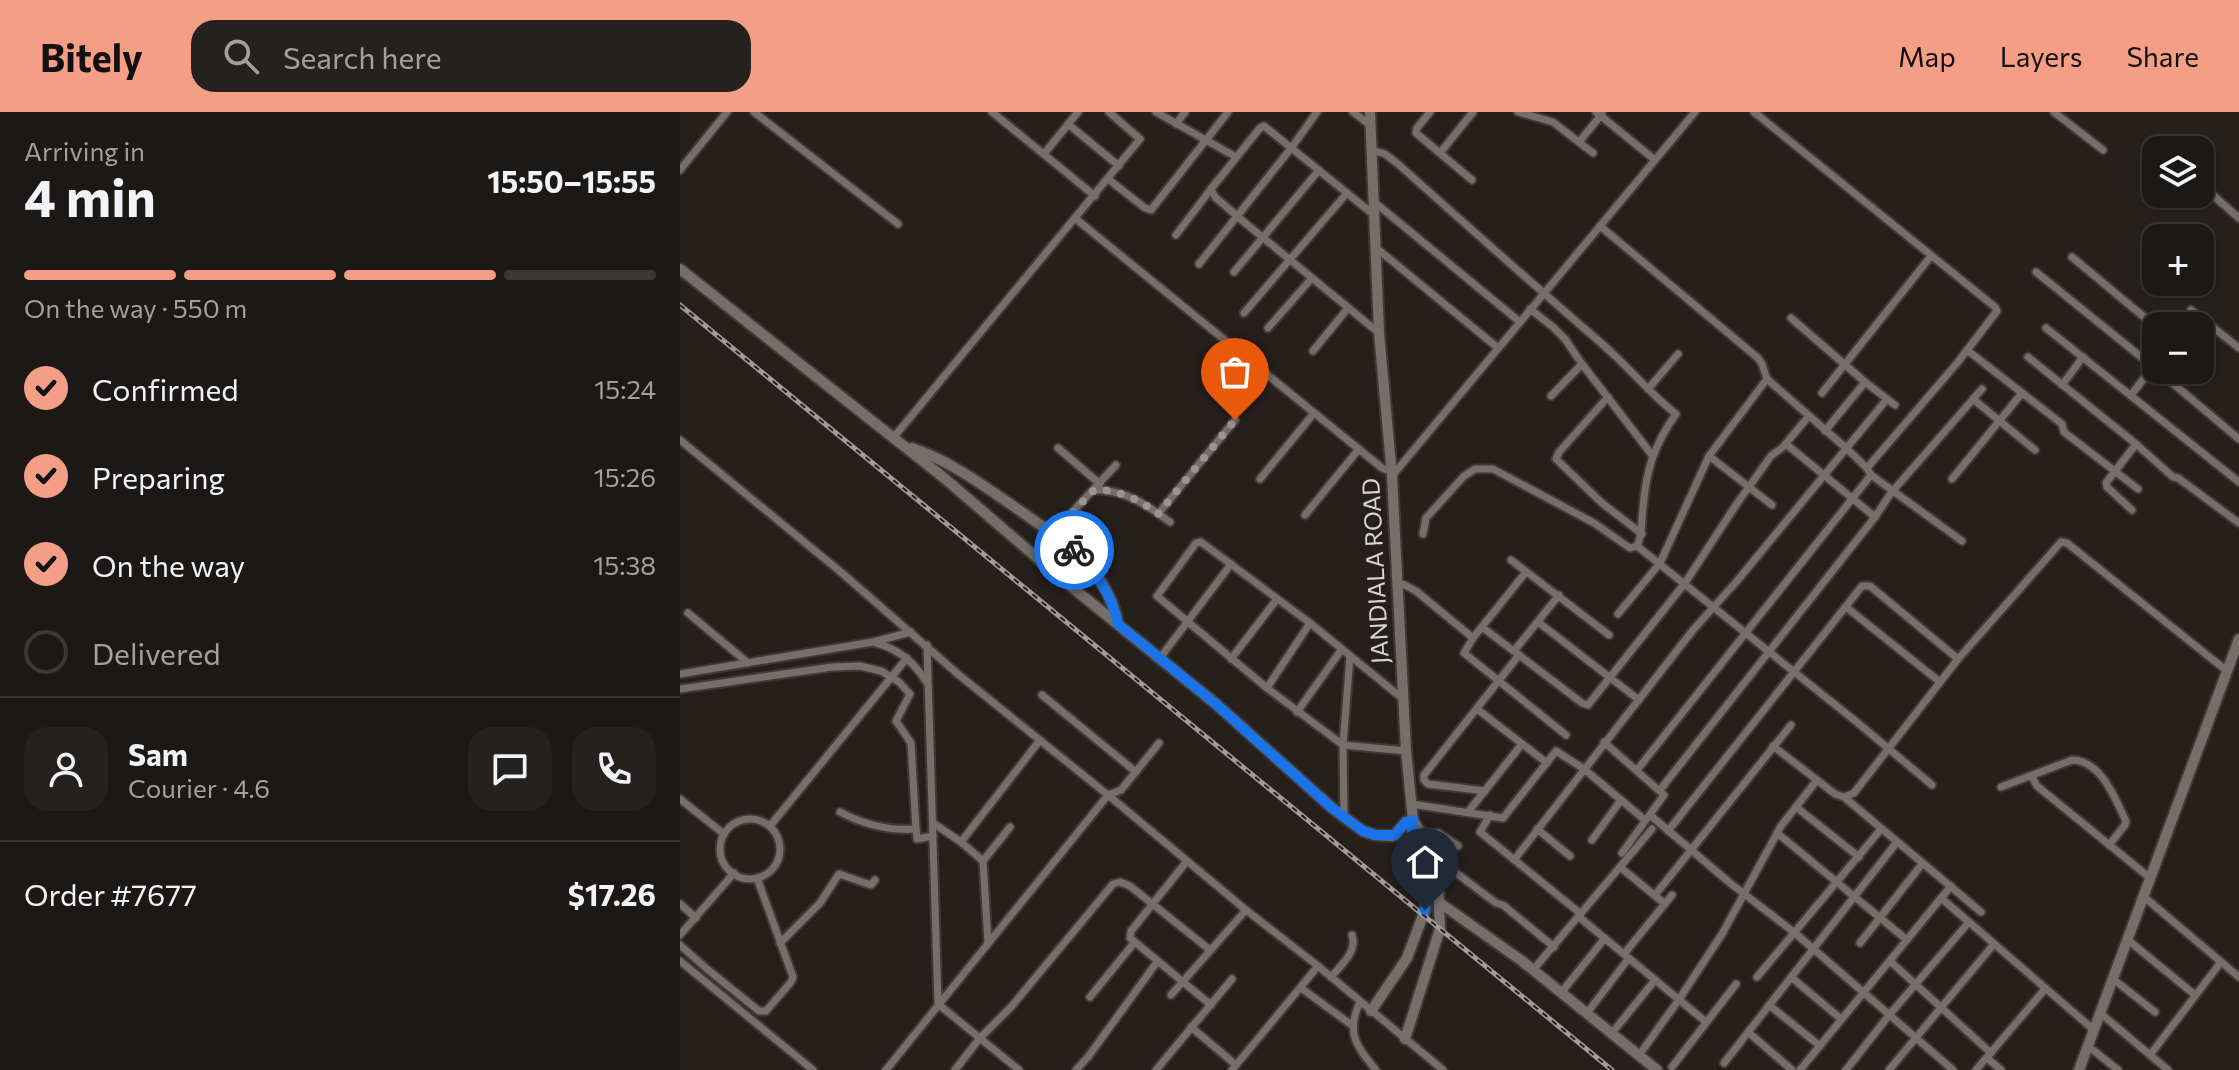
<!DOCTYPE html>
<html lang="en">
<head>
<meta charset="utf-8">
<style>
	body { margin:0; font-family:Commissioner,sans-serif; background:#25211f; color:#f1f3f6; height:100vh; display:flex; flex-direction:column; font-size:30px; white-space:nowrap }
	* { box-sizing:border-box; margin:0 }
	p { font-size:26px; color:#a0a0a1 }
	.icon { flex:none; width:44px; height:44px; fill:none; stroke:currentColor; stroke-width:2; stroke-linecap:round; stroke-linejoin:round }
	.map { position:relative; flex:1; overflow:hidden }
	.drawer { display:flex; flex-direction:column; background:#1c1816; width:680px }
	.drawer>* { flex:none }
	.tools { position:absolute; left:1462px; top:24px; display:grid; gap:16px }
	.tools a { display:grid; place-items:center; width:72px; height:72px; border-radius:16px; background:#1c1816; box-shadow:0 2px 6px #0004,0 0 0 2px #3a3735; font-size:40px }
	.pin { position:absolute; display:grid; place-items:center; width:68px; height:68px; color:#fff; margin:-82px -34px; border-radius:50% 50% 50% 0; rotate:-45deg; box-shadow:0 0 8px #0007 }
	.pin .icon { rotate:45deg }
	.courier { position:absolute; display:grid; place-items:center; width:80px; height:80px; margin:-40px; border:6px solid #1a73e8; border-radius:50%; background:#fff; color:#222; box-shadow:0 2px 10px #0007 }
	.summary em { font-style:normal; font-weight:700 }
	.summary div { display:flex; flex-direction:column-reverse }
	.summary { display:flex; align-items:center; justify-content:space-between; height:136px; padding:0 24px }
	h1 { font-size:52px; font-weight:700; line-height:60px }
	.bar { display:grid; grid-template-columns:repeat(4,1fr); gap:12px 8px; align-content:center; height:96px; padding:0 24px }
	.bar i { height:10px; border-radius:6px; background:#3a3735 }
	.bar .active { background:#f49e86 }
	.bar p { grid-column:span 4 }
	.line { display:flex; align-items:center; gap:20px; padding:0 24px; border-top:2px solid #3a3735 }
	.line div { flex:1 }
	.round { display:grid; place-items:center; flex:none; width:84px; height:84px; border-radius:24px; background:#25211f }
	ol { padding:0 24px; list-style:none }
	li { display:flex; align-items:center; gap:24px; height:88px }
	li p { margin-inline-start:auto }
	li .icon { padding:8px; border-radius:50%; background:#f49e86; color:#111; stroke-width:4 }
	li:last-child { color:#a0a0a1 }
	li i { width:44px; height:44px; border:4px solid #3a3735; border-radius:50% }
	header { display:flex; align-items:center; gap:48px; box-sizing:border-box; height:112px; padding:0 40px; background:#f49e86; color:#111 }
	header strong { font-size:38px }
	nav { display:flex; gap:44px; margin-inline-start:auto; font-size:28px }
	.search { width:560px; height:72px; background:#25211f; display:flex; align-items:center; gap:20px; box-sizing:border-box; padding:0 28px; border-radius:24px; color:#a0a0a1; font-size:30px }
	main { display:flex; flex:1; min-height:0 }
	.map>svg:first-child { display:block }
</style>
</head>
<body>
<header>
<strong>Bitely</strong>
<div class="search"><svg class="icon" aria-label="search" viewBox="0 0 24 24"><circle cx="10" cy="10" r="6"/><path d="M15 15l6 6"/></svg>Search here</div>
<nav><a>Map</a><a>Layers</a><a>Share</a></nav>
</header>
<main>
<section class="drawer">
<div class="summary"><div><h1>4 min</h1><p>Arriving in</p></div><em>15:50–15:55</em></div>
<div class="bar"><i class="active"></i><i class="active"></i><i class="active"></i><i></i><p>On the way · 550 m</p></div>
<ol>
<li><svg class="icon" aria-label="check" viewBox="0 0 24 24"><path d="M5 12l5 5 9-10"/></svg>Confirmed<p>15:24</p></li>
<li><svg class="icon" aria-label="check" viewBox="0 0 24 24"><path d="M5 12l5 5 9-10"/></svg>Preparing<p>15:26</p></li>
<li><svg class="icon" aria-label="check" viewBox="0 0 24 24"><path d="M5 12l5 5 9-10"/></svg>On the way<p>15:38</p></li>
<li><i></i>Delivered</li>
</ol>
<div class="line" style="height:144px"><a class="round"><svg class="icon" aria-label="person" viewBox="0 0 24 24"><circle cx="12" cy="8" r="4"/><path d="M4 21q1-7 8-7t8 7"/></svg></a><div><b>Sam</b><p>Courier · 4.6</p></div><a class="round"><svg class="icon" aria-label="chat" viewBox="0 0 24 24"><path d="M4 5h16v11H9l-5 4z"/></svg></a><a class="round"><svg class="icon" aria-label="phone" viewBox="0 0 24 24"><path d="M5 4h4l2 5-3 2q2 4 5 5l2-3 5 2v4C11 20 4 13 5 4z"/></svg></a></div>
<div class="line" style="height:104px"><div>Order #7677</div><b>$17.26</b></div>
</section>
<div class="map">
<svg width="1559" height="958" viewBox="0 0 1559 958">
	<rect width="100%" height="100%" fill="#26201d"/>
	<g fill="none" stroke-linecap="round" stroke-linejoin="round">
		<defs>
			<g id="street">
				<polyline points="74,0 218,112"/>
				<polyline points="312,0 415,84"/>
				<polyline points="476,0 556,45"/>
				<polyline points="673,0 690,13"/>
				<polyline points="750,0 737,16 736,21 792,68"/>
				<polyline points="838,0 873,10 913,41"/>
				<polyline points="916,0 975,48"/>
				<polyline points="1074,0 1315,195 1317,199 1278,250 1187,356"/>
				<polyline points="1374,0 1423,38"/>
				<polyline points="388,12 439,54"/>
				<polyline points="496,12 505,0"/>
				<polyline points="899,30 922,2"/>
				<path d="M691,38L705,42L718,52C785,112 853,172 921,231C947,253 969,281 996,302C974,333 966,358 963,396C961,410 963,422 957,434"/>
				<polyline points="760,41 793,0"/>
				<polyline points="364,42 398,0"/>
				<polyline points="0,58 47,0"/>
				<polyline points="428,67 465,96 471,98 548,0"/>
				<polyline points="1520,72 1559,106"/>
				<polyline points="693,89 840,210"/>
				<polyline points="694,103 584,14 580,16 531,77 535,85 564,110 699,221"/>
				<polyline points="396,107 702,356 712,360"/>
				<polyline points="920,114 1078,246 1082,252 1087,267 1166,336 1187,356 1191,363 1282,429"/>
				<polyline points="496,123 531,77"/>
				<polyline points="695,135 818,236"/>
				<polyline points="1392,145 1476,215"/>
				<polyline points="519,152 612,35 637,0"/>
				<polyline points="554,160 639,58"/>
				<polyline points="1356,160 1476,257"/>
				<polyline points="850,197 873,215 885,227 902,252 972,343"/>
				<polyline points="1511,198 1559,236"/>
				<polyline points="564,201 667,81"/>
				<polyline points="1111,206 1185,270 1215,293"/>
				<polyline points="1507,214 1516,203"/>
				<polyline points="588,216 632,166"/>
				<polyline points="1366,216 1559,370"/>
				<polyline points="1287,238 1382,312 1384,320 1458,377"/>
				<polyline points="633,239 668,196"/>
				<polyline points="1348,245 1456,332 1493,365 1498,366 1559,411"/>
				<polyline points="1477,258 1559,327"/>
				<polyline points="1382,273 1403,245"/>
				<polyline points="968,277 998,242"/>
				<polyline points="1142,281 1251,144"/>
				<polyline points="1451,283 1476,251"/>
				<polyline points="871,284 902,252"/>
				<polyline points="928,285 879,340 876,347 922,391 962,422"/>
				<polyline points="1293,287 1355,338"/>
				<polyline points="1145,319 1185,270"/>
				<polyline points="214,325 460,27 429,0"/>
				<polyline points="0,328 162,461 279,563 428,683 566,798 638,854 763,958"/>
				<polyline points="1106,332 1195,405"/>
				<polyline points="378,336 420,372"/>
				<polyline points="1029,344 1092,393"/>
				<polyline points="712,364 1015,0"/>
				<polyline points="580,367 634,301"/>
				<polyline points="1272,367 1342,281"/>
				<path d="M414,378C444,377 467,393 490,410"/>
				<polyline points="1452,398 1427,375 1426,371 1456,332"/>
				<polyline points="478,402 555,308"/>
				<polyline points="625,403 679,337"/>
				<polyline points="372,422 436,353"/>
				<polyline points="743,422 746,406 784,364 795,357 813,357 914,411 950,436 957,434 1173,607 1252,673"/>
				<polyline points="831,448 929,523"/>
				<polyline points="846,460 793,526 784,541 886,623"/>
				<polyline points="717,471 725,473 736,479 793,526"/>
				<polyline points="1166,495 1260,570"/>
				<polyline points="8,501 68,551"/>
				<polyline points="938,502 980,451 1029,344 1087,267"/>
				<polyline points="858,510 959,588"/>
				<polyline points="802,515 902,591 908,593 1005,471 1056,393 1091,344 1103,335 1128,305"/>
				<path d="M196,531C219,537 235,551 247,571"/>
				<polyline points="247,533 258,892 339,958"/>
				<polyline points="834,539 879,483"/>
				<polyline points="480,546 551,452"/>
				<polyline points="551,547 597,487"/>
				<polyline points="0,562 193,530 231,520"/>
				<polyline points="587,576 630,511"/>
				<polyline points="0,577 152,555 180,554 201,559 219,570 230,582 216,609 231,631 236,717"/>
				<polyline points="362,583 456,660"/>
				<polyline points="723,587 630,511 521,430 516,431 477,484 587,576 663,633 726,639"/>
				<polyline points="797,597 867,651"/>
				<polyline points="617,600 662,537"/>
				<polyline points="924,630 984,683 942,741"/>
				<polyline points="1093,634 1155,682 1164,685 1301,800"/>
				<polyline points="957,658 1191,363"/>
				<polyline points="1352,665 1357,674 1470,766"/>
				<path d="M1321,675L1392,648C1422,649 1435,687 1446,709L1445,713L1429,733"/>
				<polyline points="980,678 1195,405 1211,381 1302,277"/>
				<polyline points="805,679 748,672 744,668 744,663 839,543"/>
				<polyline points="1164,685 1174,681 1278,547 1381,430 1387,431 1547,559"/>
				<polyline points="0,687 44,722"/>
				<polyline points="731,692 823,706 876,639 904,657 965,708"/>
				<polyline points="1116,695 1179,745"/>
				<path d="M160,700C183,712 210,719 236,717L237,727L253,724"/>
				<polyline points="788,700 842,632"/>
				<polyline points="810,703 800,720 901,802"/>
				<polyline points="970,703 1050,771 1115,821 1273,958"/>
				<polyline points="664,705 663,633 670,544"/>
				<circle cx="70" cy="737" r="30"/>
				<polyline points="253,711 281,730 303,749 308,831"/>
				<polyline points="90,714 227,546"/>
				<polyline points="857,717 890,744"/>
				<polyline points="988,719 1182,474 1190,474 1278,547"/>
				<polyline points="741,721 759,721 778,734"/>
				<polyline points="1097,721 1227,828"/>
				<polyline points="912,728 941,688"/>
				<polyline points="281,730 360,628"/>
				<polyline points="834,748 1013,518 1057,469 1207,287"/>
				<polyline points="303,749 330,715"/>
				<polyline points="507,749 451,819 450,826 531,893"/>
				<polyline points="752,752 759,749 763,751 816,791 823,793 874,835"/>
				<polyline points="940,755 985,792"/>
				<polyline points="975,783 1111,613"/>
				<polyline points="1463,784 1559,865"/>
				<polyline points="1261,786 1414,918"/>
				<polyline points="0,792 16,806"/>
				<polyline points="899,805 1026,910"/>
				<polyline points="0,823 54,761"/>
				<polyline points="1448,828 1515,883"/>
				<polyline points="100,831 140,791 159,762 191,773 195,768"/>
				<polyline points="1180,831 1242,752"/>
				<polyline points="0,833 27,857 79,899 86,899 111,870 113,865 77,766"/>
				<polyline points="944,842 992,783"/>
				<polyline points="0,849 133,958"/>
				<polyline points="1210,849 1311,941"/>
				<polyline points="853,858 972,717"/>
				<path d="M651,865C661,853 678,839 672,823"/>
				<polyline points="1077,865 1201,717"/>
				<polyline points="1111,865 1161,907"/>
				<polyline points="1433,867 1475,900"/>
				<polyline points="621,876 673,914"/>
				<polyline points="881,881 925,826"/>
				<polyline points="491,883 566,798"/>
				<polyline points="410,885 454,831"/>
				<path d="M680,890C665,921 677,935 696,958"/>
				<polyline points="1089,893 1140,934"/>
				<polyline points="907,901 949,846"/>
				<polyline points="1420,901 1488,958"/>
				<polyline points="511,915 556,953"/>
				<polyline points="1068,920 1112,958"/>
				<polyline points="932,921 975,868"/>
				<polyline points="1408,934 1438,958"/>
				<polyline points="959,943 998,889 1042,822 1101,714 1137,668"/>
				<polyline points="1470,943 1541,850"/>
				<polyline points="1307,946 1321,958"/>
				<polyline points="1044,951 1217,730"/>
				<polyline points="992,955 1056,872"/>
				<polyline points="206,958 428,683 441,678 479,631"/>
				<polyline points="275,958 300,926 331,895 433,772 440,770 450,774 530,838"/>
				<polyline points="396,958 408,945 477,850"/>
				<polyline points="476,958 552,867"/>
				<polyline points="552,958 638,854"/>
				<polyline points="1120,958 1271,774"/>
				<polyline points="1166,958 1210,902 1289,810"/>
				<polyline points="1209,958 1314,832"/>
				<polyline points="1296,958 1365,877"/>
			</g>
			<g id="secondary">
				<polyline points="690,0 699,221 712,364 726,639 733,708 732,723 744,764 746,785 745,798 727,846 691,899"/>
				<polyline points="0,157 263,365 377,463 536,592 652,696 683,719 695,723 712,724 715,723 726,710 733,708"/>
				<path d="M232,336C271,349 305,375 339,398C364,416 391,432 411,456C424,472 434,491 438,512"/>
				<polyline points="760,791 842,849 977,958"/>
				<polyline points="725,927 760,817 758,772 741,721 733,708"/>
				<polyline points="1399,958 1559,527"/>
			</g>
		</defs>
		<use href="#street" stroke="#3f3a38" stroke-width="11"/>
		<use href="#secondary" stroke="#3f3a38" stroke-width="14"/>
		<use href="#street" stroke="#756e6a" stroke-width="7"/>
		<use href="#secondary" stroke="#756e6a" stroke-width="10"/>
		<defs>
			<polyline id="rail" points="0,193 932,958"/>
		</defs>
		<use href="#rail" stroke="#a19c9a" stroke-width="5"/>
		<use href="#rail" stroke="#26201d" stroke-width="2" stroke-dasharray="6" stroke-linecap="butt"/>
	</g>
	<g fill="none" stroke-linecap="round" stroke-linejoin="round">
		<path stroke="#9a9593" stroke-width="8" stroke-dasharray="0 14.4" d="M394,438L372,422L414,378C438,377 460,388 478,402L555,308"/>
		<path stroke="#1a73e8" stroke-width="10" d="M394,438C415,460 432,482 438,512L536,592L652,696L683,719L695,723H715L726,710L733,708C730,739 748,765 745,798"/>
	</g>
	<g text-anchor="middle" stroke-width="6" stroke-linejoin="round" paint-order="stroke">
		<g font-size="24" fill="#d8d4d2" stroke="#26201d">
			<text transform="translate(696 459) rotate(-93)" y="8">JANDIALA ROAD</text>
		</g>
	</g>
</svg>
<div class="tools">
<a><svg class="icon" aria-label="layers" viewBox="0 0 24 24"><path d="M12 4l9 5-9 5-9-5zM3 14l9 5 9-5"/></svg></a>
<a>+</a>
<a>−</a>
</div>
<div class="pin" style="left:555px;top:308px;background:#ea580c"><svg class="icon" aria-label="bag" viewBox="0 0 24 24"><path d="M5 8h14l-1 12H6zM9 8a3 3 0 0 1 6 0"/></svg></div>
<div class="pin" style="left:745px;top:798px;background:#1f2937"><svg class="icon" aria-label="home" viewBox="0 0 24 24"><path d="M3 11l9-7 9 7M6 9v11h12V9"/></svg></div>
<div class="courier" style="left:394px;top:438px"><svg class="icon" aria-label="bike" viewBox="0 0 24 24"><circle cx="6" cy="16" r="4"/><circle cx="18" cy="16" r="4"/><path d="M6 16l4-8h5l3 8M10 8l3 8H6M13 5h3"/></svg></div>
</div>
</main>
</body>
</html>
